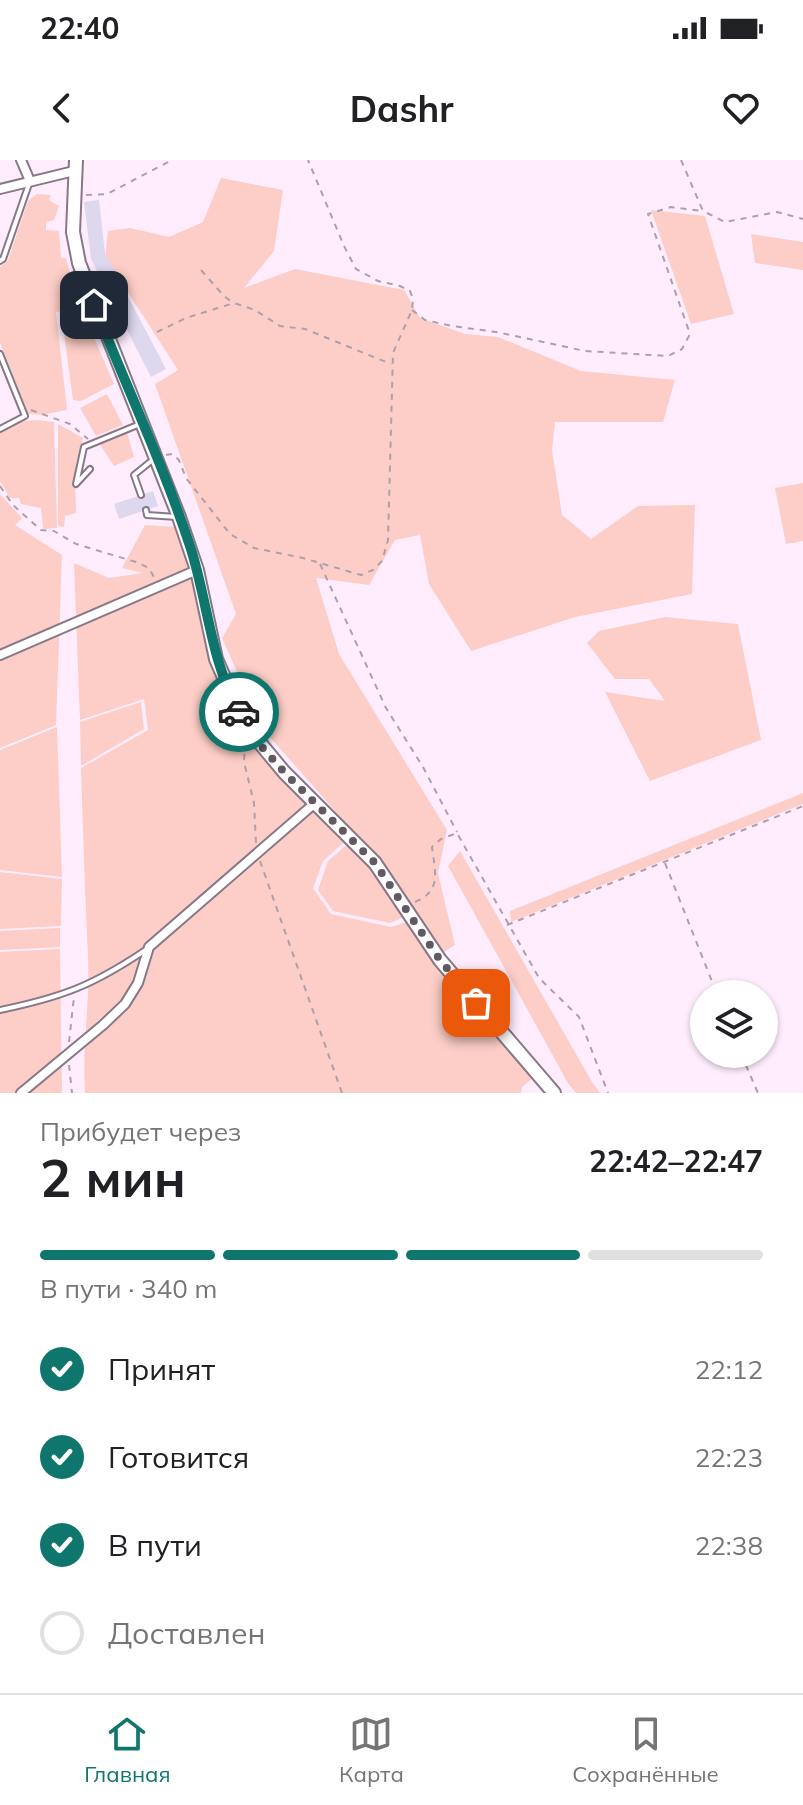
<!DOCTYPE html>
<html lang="ru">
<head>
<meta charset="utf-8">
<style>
	body { margin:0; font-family:Mulish,sans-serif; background:#f2f2f2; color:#202124; height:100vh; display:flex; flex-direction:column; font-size:30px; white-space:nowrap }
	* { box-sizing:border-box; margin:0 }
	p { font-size:26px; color:#757577 }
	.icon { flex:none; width:44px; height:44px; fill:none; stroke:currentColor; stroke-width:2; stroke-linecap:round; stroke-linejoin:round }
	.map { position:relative; height:933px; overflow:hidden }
	.side { display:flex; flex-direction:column; background:#fff; flex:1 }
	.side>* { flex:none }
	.tools { position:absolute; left:690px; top:820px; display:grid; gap:16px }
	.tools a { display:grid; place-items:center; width:88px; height:88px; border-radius:50%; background:#fff; box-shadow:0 2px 6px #0004; font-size:40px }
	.pin { position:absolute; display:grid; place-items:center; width:68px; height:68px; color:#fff; margin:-34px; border-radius:16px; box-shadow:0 4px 12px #0006 }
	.courier { position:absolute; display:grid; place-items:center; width:80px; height:80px; margin:-40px; border:6px solid #0f766e; border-radius:50%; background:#fff; color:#222; box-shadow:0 2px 10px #0007 }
	.headline em { font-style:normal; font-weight:700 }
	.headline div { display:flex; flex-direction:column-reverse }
	.headline { display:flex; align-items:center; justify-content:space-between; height:136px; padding:0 40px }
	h1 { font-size:52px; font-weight:700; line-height:60px }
	.bar { display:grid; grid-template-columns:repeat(4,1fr); gap:12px 8px; align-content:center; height:96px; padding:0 40px }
	.bar i { height:10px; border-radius:6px; background:#e0e0e0 }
	.bar .current { background:#0f766e }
	.bar p { grid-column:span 4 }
	ol { padding:0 40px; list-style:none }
	li { display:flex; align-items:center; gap:24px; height:88px }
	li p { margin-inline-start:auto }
	li .icon { padding:8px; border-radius:50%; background:#0f766e; color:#fff; stroke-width:4 }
	li:last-child { color:#757577 }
	li i { width:44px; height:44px; border:4px solid #e0e0e0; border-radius:50% }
	.status { display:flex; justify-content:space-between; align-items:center; height:56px; padding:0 40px; background:#fff; direction:ltr }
	.status svg { height:22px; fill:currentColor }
	header { display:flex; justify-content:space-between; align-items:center; height:104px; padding:0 40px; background:#fff; font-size:36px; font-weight:700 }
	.dock { display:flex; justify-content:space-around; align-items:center; height:112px; border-top:2px solid #e0e0e0; background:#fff; font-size:22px; color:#757577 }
	.dock a { display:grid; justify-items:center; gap:4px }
	.dock .current { color:#0f766e }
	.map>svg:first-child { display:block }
</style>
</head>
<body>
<div class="status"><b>22:40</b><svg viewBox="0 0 49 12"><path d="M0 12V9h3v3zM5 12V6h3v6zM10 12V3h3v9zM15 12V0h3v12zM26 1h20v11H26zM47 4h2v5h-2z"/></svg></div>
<header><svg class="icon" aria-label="back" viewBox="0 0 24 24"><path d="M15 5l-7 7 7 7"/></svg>Dashr<svg class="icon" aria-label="heart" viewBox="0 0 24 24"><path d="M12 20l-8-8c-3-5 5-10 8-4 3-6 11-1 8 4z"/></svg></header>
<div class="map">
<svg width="803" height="933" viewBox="0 0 803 933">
	<rect width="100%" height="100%" fill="#ffedfe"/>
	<g fill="#fdcec7">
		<polygon points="221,18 283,30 274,91 244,128 295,109 404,130 420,158 465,174 498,177 581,211 675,220 663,262 555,262 552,290 562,355 591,379 638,346 695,345 692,434 575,457 471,491 429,424 420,375 395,380 369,425 316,418 339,494 447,670 438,713 455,785 444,792 416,752 390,763 333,751 318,730 328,701 357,676 262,568 222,478 236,454 155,224 178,210 105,97 108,71 130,68 169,77 203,62"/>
		<polygon points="37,34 51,35 49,40 59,46 54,60 46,62 46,70 59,71 61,98 66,98 72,121 66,123 68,150 56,152 67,250 41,255 28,254 0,183 0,107 8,100 28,41"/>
		<polygon points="651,50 705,56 734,154 691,164"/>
		<polygon points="751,74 803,82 803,110 755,103"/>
		<polygon points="83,152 114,224 81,241 73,240 62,158"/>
		<polygon points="107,234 123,265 96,276 80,248"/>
		<polygon points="37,260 54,262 57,368 43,369 41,348 21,344 19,338 10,338 0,321 0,272 24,261"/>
		<polygon points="58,264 83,278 75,317 76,353 65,356 64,367 58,366"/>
		<polygon points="127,272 134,297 114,306 99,283"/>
		<polygon points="803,323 803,381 786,384 775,328"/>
		<polygon points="0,334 22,358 15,365 62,395 56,565 0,588"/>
		<path d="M145,365L176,367L192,421L205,486L224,537L246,580L343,683L323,701L313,728L331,754L391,767L407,762L437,805L533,918L522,927L521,933H85C82,888 90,843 88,798C85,735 83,671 81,608L148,570L144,539L80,560L74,403L109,418L143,413L122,408Z"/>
		<polygon points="665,457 738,464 761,580 650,621 605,532 665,541 649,519 615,519 587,483 599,471"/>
		<polygon points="141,542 144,569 81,606 80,562"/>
		<polygon points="57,567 62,717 0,710 0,590"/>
		<polygon points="803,633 803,644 511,762 510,751"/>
		<polygon points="460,691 592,922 600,933 576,933 568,923 448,706"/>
		<polygon points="0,712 62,719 61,766 0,769"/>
		<polygon points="60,768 60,787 0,790 0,771"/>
		<polygon points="60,789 62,933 0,933 0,792"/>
	</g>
	<g fill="#ddd8ee">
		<polygon points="99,40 105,93 166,209 151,217 91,99 84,42"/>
		<polygon points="153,331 158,346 119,359 114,344"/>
	</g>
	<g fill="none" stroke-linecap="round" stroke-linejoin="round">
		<defs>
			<g id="lane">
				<polyline points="0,101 3,99 30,21"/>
				<polyline points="0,194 25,256 0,269"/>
				<polyline points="90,309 76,324 84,287 140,264"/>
				<polyline points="141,335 134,315 155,298"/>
				<polyline points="146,350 147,355 177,357"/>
				<path d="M0,850C63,837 94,825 147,789"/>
			</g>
			<g id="street">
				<polyline points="21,0 30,21"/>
				<polyline points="0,29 74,11"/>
				<polyline points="0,495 197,410"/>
				<polyline points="21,933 103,865 125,844 138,823 149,787 315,643"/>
			</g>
			<polyline id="secondary" points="76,0 73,72 79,103 179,357 197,410 216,499 237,547 250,571 284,612 375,703 440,800 554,933"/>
		</defs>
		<use href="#lane" stroke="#877787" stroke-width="8"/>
		<use href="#street" stroke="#877787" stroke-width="12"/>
		<use href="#secondary" stroke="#877787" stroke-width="16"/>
		<g stroke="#ad9fac" stroke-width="2" stroke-dasharray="6 6" stroke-linecap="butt">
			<polyline points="681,0 703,51 725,62 777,52 803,59"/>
			<polyline points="86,35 107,34 172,0"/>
			<polyline points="201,110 223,135 233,143"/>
			<polyline points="412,150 425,160 452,166 496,172 585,191 668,196 682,189 690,174 648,54 671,47 703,51"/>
			<polyline points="157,172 186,158 234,143 255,150 280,166 305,169 391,204"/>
			<polyline points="31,250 70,264 88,279"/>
			<polyline points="166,295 172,294 179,300 186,318 230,374 254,388 303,398 361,415 373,410 382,401 388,380 393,193 412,150 413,139 410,131 400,126 378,121 356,109 344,86 308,0"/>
			<polyline points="0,326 13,345 41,370 54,371 76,384 136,402 149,408 156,421"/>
			<polyline points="320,404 386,548 423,607 457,672"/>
			<polyline points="245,582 244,602 254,643 256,683"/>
			<polyline points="260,701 342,933"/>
			<polyline points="665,703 717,834"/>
			<path d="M415,742C442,731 435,712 432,687L441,679L457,673L539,818L579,857L608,933"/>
			<polyline points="507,765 803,646"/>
			<polyline points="69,882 74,837"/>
			<polyline points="741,894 758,933"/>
			<polyline points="69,905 72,933"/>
		</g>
		<use href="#lane" stroke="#fff" stroke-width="4"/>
		<use href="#street" stroke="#fff" stroke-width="8"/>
		<use href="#secondary" stroke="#fff" stroke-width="12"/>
	</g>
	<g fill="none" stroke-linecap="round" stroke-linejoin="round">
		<polyline stroke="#635963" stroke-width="8" stroke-dasharray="0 14.4" points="239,552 261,586 284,612 375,703 440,800 476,843"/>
		<path stroke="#0f766e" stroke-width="10" d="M94,145C126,226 164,306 191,389C208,444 211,501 239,552"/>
	</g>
</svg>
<div class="tools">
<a><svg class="icon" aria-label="layers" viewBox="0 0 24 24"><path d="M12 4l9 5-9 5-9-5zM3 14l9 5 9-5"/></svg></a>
</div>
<div class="pin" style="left:476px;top:843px;background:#ea580c"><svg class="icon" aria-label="bag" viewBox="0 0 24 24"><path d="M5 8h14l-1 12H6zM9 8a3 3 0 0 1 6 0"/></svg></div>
<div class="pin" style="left:94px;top:145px;background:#1f2937"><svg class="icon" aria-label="home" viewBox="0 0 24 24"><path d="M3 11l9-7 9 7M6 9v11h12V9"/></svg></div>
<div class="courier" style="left:239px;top:552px"><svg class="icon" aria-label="car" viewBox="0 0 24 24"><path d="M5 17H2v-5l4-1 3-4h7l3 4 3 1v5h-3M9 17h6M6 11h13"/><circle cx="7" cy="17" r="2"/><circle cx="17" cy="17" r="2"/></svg></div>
</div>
<section class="side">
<div class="headline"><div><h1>2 мин</h1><p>Прибудет через</p></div><em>22:42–22:47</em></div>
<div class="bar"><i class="current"></i><i class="current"></i><i class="current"></i><i></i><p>В пути · 340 m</p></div>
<ol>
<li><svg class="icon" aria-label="check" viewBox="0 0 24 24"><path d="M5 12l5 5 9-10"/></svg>Принят<p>22:12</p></li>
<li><svg class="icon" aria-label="check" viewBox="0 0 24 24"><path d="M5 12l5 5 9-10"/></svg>Готовится<p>22:23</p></li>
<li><svg class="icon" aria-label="check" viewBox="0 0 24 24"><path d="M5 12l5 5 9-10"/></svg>В пути<p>22:38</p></li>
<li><i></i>Доставлен</li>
</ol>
</section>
<nav class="dock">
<a class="current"><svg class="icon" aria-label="home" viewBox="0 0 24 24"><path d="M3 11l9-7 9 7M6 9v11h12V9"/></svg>Главная</a>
<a><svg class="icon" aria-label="map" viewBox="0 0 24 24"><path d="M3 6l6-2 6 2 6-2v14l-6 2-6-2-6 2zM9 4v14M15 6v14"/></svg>Карта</a>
<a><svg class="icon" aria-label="saved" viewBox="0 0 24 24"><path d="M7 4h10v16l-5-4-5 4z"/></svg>Сохранённые</a>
</nav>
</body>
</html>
